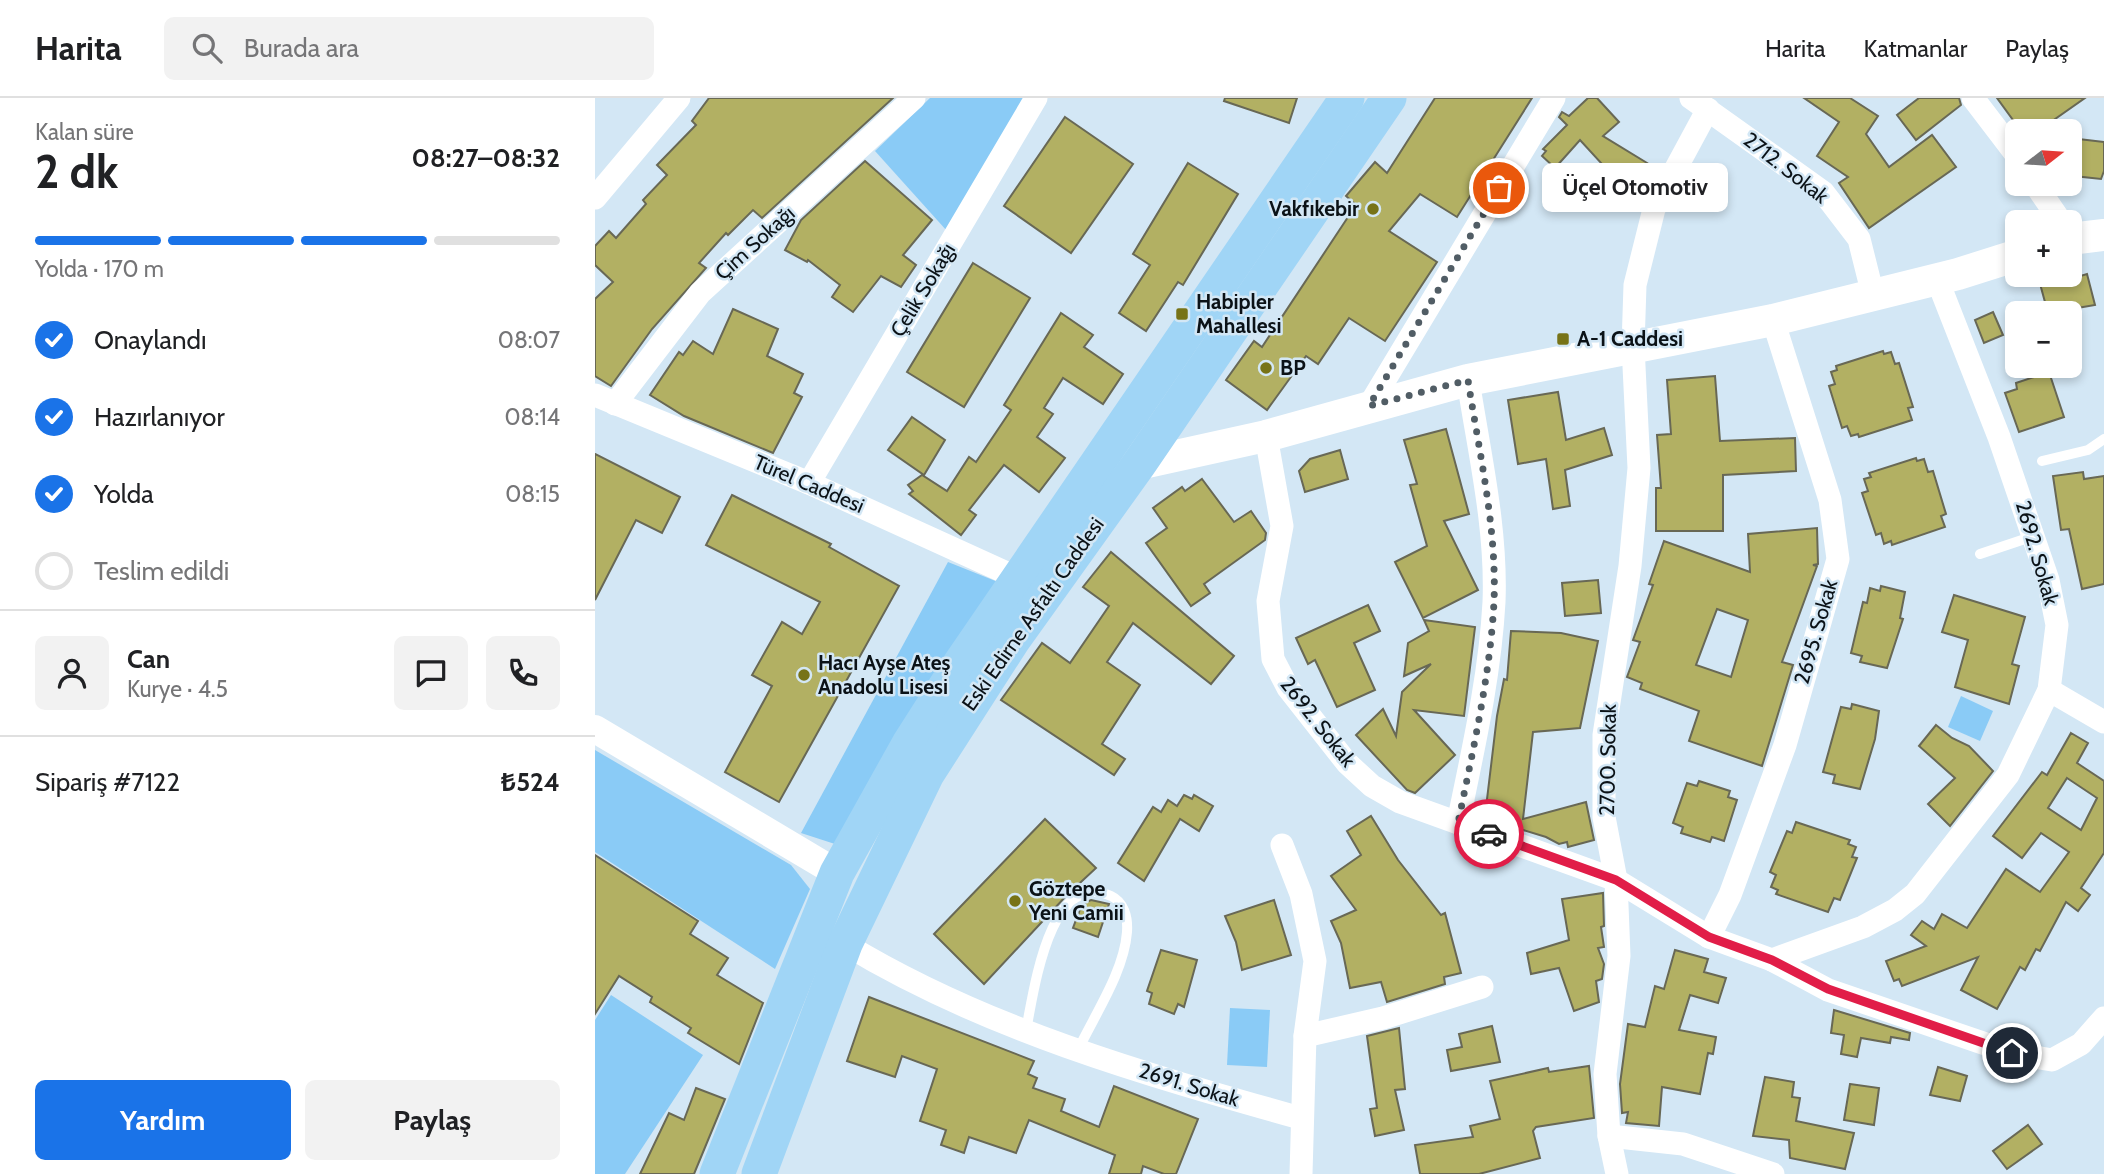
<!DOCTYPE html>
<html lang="tr">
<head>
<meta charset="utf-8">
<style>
	body { margin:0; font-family:Cabin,sans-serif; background:#f2f2f2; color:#202124; height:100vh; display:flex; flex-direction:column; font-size:26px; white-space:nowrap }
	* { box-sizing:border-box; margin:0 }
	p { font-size:23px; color:#757577 }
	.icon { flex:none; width:38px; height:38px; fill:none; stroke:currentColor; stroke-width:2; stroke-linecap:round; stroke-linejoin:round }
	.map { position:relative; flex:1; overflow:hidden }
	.panel { display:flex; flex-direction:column; background:#fff; width:595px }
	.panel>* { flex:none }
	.needle { width:46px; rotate:73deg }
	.buttons { position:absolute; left:1410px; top:21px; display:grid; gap:14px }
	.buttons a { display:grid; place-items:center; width:77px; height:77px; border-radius:10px; background:#fff; box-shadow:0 4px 10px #0003; font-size:35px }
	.pin { position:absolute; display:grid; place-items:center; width:60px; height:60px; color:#fff; margin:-30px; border:4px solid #fff; border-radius:50%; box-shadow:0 2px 7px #0007 }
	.courier { position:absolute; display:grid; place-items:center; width:70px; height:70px; margin:-35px; border:5px solid #e11d48; border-radius:50%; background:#fff; color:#222; box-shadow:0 2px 9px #0007 }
	.bubble { position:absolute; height:49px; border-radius:10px; background:#fff; box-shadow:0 4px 10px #0003; font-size:23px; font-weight:800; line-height:49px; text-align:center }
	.summary em { font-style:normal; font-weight:800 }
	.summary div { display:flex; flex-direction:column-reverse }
	.summary { display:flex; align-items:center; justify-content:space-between; height:119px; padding:0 35px }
	h1 { font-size:46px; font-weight:800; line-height:52px }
	.bar { display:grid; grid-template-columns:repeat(4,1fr); gap:10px 7px; align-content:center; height:84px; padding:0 35px }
	.bar i { height:9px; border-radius:5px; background:#e0e0e0 }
	.bar .selected { background:#1a73e8 }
	.bar p { grid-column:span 4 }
	.line { display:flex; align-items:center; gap:18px; padding:0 35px; border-top:2px solid #e0e0e0 }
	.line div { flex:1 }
	.round { display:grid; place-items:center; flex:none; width:74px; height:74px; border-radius:10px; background:#f2f2f2 }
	ol { padding:0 35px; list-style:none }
	li { display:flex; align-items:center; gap:21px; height:77px }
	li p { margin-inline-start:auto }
	li .icon { padding:7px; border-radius:50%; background:#1a73e8; color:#fff; stroke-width:4 }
	li:last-child { color:#757577 }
	li i { width:38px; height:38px; border:4px solid #e0e0e0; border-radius:50% }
	.button { display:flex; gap:14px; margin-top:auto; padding:14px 35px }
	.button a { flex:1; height:80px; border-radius:10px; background:#1a73e8; color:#fff; font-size:28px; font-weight:800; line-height:80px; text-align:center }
	.button a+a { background:#f2f2f2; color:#202124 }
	header { display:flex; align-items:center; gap:42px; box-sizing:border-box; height:98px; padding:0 35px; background:#fff; border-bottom:2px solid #e0e0e0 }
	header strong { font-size:33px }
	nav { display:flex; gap:38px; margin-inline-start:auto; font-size:24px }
	.search { width:490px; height:63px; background:#f2f2f2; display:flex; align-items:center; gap:18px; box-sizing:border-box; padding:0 24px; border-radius:10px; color:#757577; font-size:26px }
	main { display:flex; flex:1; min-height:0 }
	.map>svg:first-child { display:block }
</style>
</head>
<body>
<header>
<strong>Harita</strong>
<div class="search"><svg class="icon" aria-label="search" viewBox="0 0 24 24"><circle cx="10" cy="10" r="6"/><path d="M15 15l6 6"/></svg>Burada ara</div>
<nav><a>Harita</a><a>Katmanlar</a><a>Paylaş</a></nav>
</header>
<main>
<section class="panel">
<div class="summary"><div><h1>2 dk</h1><p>Kalan süre</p></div><em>08:27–08:32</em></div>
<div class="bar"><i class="selected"></i><i class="selected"></i><i class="selected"></i><i></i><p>Yolda · 170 m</p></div>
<ol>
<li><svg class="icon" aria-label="check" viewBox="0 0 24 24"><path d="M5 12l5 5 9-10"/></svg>Onaylandı<p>08:07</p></li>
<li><svg class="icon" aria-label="check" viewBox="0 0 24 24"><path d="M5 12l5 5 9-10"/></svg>Hazırlanıyor<p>08:14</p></li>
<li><svg class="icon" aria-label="check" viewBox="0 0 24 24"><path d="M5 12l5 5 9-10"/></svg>Yolda<p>08:15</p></li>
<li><i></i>Teslim edildi</li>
</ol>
<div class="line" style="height:126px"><a class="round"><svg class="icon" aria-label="person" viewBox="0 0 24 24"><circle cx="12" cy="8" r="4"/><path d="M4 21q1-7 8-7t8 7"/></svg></a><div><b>Can</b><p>Kurye · 4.5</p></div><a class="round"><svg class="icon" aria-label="chat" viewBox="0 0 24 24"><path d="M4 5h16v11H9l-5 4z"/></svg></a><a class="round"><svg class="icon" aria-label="phone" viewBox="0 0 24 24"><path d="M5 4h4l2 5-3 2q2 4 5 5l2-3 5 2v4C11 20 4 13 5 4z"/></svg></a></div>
<div class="line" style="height:91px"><div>Sipariş #7122</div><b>₺524</b></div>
<div class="button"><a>Yardım</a><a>Paylaş</a></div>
</section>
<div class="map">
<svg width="1509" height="1076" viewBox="0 0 1509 1076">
	<rect width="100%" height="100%" fill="#d3e7f5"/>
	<g fill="#8acbf6">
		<polygon points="335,0 430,0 352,133 280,53"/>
		<polygon points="353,464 403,484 243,747 206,735"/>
		<polygon points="1366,598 1398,613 1385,643 1353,629"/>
		<polygon points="0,652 196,767 215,791 180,871 0,754"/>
		<polygon points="16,897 108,957 30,1076 0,1076 0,922"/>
		<polygon points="635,910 675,912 672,969 632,967"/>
	</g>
	<g fill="#b2b063" stroke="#686855" stroke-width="2" fill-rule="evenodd">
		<polygon points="114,0 298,0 167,120 158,112 133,137 131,135 104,165 111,170 57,231 16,288 0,278 0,201 18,184 0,167 0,148 14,133 21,140 51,106 48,102 72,77 62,67 101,27 97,23"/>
		<polygon points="630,0 702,0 694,25 629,3"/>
		<polygon points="840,0 937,0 862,119 825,96 794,133 842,164 790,243 754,220 723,266 711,258 672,312 631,282 659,243 667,249 761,107 751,98 780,64 792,75"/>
		<polygon points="993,0 1002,0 1024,24 1008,38 1057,68 1035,105 998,83 1008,67 985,42 960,70 947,58 951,53 948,51 972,27 964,19 967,14 974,18"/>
		<polygon points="1209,0 1255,0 1283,18 1271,36 1294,69 1337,37 1361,69 1274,130 1244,85 1253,79 1222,58 1244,24"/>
		<polygon points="1324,0 1364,0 1366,7 1321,42 1302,17"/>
		<polygon points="1402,0 1490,0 1443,33 1426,33"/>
		<polygon points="470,19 538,66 476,155 409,108"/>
		<polygon points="1475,40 1509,44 1509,73 1506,81 1479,78 1481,65 1475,64"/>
		<polygon points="270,63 337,122 308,157 321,167 306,189 286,178 258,214 237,199 245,187 213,162 212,164 190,152 206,122"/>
		<polygon points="593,65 643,96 588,187 583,184 551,233 524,215 555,167 538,156"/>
		<polygon points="378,165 435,200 369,309 312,274"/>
		<polygon points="1478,173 1479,180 1492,176 1500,207 1453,215 1444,182 1475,177"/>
		<polygon points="138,211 183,231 172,258 208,276 199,295 207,299 178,355 89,318 55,297 84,254 88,257 98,243 118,256"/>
		<polygon points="1398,214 1408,237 1389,245 1380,222"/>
		<polygon points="466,215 498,237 489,249 528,276 508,306 468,280 449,310 458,316 442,339 470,360 444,394 409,367 374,412 381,417 366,437 314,396 318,393 313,387 327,377 352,393 374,359 381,364 416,312 409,307"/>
		<polygon points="1288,253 1289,256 1296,254 1300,266 1304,265 1318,309 1313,310 1317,322 1264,339 1263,336 1256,338 1252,328 1247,330 1234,288 1240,286 1236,274 1242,272 1241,268"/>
		<polygon points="1454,274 1469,319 1424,334 1410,295 1422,291 1421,285"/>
		<polygon points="1120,278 1125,343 1200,340 1201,373 1128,377 1128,433 1061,433 1061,390 1066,390 1062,337 1076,336 1072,282"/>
		<polygon points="963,294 971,342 1009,330 1017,357 970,372 975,408 958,411 951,361 923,366 913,302"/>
		<polygon points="317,319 350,342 329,377 293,352"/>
		<polygon points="851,331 874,416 849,423 883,492 828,520 800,464 832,448 815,387 822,386 809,342"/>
		<polygon points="745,352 753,381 710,394 704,373 715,361"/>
		<polygon points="0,356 85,399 67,435 41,422 0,502"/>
		<polygon points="1321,360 1322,363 1329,361 1333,374 1338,373 1351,416 1346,418 1350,429 1297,447 1296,443 1289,446 1286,435 1281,437 1267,395 1273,393 1269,381 1276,379 1274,375"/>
		<polygon points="1488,374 1489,381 1509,378 1509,486 1487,491 1474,431 1466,432 1458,378"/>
		<polygon points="607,381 639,424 656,413 671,435 670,442 609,486 615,495 596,508 551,445 572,430 558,410 587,389 590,393"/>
		<polygon points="137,397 236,446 234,449 304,488 184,704 130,674 177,588 157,577 187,524 207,536 225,504 111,447"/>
		<path d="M1222,430L1223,466L1218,467L1222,468L1187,564L1198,567L1167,668L1094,643L1104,613L1045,591L1047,585L1032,579L1045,544L1038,542L1058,487L1054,486L1069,443L1155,474L1153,436ZM1122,511L1153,522L1136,579L1101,567Z"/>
		<polygon points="516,454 639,558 616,586 538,525 512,564 545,587 507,646 530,661 519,677 406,602 447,545 475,565 514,508 488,489"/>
		<polygon points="1003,482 1006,515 970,518 967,485"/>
		<polygon points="1286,488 1310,494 1305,520 1308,521 1292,570 1265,564 1267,558 1256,555 1268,504 1272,505 1275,490 1285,493"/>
		<polygon points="1359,497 1430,519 1417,566 1424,568 1414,606 1360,589 1373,542 1347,534"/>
		<polygon points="773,507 785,533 759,545 780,592 742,609 720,562 713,566 701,540"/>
		<polygon points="829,522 880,529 869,618 819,612 860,657 820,695 812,692 761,637 788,611 801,638 807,594 836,566 809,578 813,545 834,533"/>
		<polygon points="916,533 966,535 1003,543 985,630 938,634 928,721 991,704 999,742 973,749 972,744 964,746 951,739 902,724 903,720 890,718 902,618 909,581 912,582"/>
		<polygon points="1257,606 1284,613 1280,641 1265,691 1238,685 1240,677 1228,674 1246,609 1256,611"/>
		<polygon points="1341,627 1357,640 1374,648 1398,673 1355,728 1333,706 1360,680 1324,648"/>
		<path d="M1476,635L1493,645L1482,665L1509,683V755L1486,790L1495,797L1483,813L1471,804L1445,853L1441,851L1430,872L1425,869L1402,911L1366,892L1383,859L1307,888L1304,881L1299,883L1291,863L1331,848L1316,837L1327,823L1339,831L1347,816L1372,830L1411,771L1445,794L1474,754L1446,735L1427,760L1398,738L1447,674L1452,677ZM1472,680L1502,700L1486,732L1453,710Z"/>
		<polygon points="1104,683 1135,693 1133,699 1142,702 1129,743 1117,739 1115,744 1086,735 1088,729 1078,725 1092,685 1102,688"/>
		<polygon points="589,697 597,701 599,697 618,708 604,733 585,721 549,783 523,765 558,709 566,714 573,702 582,708"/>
		<polygon points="776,718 803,762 846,817 850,815 866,875 849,879 850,886 792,904 786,884 755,890 746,845 736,823 761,812 736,778 766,757 752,733"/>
		<polygon points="450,721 501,770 472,797 389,886 339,836"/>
		<polygon points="1201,724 1255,742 1253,746 1261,749 1257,759 1262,760 1245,802 1239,800 1233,814 1181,796 1183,792 1176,789 1181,777 1175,774 1192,733 1197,735"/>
		<polygon points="0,757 103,823 95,836 133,860 122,877 168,905 144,966 93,935 96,930 55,904 57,899 24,878 0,916"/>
		<polygon points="1008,795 1009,828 1006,829 1009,849 1003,850 1009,866 1007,881 1001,883 1004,904 979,913 964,870 936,876 932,855 974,842 967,801"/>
		<polygon points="496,802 514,806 503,839 478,830 487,806"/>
		<polygon points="679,802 696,857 647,872 641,844 630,818"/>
		<polygon points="566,852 602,862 589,909 583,906 579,916 554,906 557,895 552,893"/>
		<polygon points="1080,852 1113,861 1109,874 1131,880 1123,905 1095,897 1084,932 1121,939 1118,956 1113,955 1105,996 1067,989 1064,1028 1031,1025 1033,1014 1027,1015 1025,986 1033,926 1050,929 1060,888 1069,891"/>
		<polygon points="274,899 439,963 433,976 442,980 438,990 470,1001 466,1013 504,1029 519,988 603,1021 581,1076 569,1076 548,1068 546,1076 514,1076 520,1057 434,1022 421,1055 374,1039 369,1055 346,1047 351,1032 325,1023 342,971 307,958 300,979 252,963"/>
		<polygon points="1239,912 1315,935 1314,942 1296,939 1295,945 1266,940 1262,959 1246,956 1249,937 1236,935"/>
		<polygon points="897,928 905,964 856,973 852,952 867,949 864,936"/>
		<polygon points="804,930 810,991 800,992 809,1032 780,1038 775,1011 782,1010 772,938"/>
		<polygon points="994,968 999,1020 941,1029 938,1033 945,1060 884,1076 825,1076 820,1047 878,1039 875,1028 905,1021 895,983 953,970 954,974"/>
		<polygon points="1343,969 1372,978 1365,1003 1335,997"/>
		<polygon points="1170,979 1199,984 1197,999 1205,1000 1201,1023 1259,1035 1250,1071 1195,1060 1194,1042 1158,1038"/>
		<polygon points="1255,986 1284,990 1279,1027 1249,1022"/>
		<polygon points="101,990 130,1001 99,1076 45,1076 74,1015 89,1022"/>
		<polygon points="1433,1027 1447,1046 1412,1071 1398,1053"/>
	</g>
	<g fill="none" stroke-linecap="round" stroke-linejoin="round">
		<g stroke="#fff" stroke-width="10">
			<polyline points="1447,363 1493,352 1509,341"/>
			<polyline points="1385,456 1439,438"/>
			<path d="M431,932C439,894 454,770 516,798C529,804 533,819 532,834C529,874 500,916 483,952"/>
		</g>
		<g stroke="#fff" stroke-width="23">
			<polyline points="1096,0 1228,94 1264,141 1278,197"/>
			<polyline points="1378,0 1423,59"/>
			<polyline points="1440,86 1466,124"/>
			<polyline points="0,100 84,0"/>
			<polyline points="0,297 214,385 425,481"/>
			<polyline points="20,306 105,195 319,0"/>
			<polyline points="774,308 959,0"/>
			<polyline points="671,338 687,428 673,503 678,561 693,590 752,665 777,688 805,704 1021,782 1114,839 1177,862 1233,892 1417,955 1457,962 1486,946 1509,920"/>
			<polyline points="214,385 441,0"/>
			<polyline points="1454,592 1509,624"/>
			<path d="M863,725C878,652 895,578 899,504C902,430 884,354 873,282"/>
			<polyline points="687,747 706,796 720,863 710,938 706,1076"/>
			<polyline points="1114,839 1135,797 1190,647 1243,461 1235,402 1178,222"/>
			<path d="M250,846C390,931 549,976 705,1020"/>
			<polyline points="1177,862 1268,829 1300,812 1320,796 1413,677 1454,592 1462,527 1453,482 1404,339 1342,181"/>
			<polyline points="710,938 788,920 887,889"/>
			<polyline points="1014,1038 1088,1046 1178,1076"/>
			<polyline points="1022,1076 1014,1038 1010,976 1024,858 1021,782 1009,719 1009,637 1035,468 1044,370 1038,248 1040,187 1059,111 1113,11"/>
		</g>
		<polyline stroke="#fff" stroke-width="28" points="0,631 242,775"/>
		<g stroke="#fff" stroke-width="32">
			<polyline points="1475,141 1509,137"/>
			<polyline points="544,366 671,338 873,282 1178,222 1363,176 1423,157"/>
		</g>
		<g stroke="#a0d5f6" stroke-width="35">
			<polyline points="122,1076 242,775 314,646 365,566 752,0"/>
			<polyline points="164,1076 250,846 332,676 418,542 544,366 794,0"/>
		</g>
	</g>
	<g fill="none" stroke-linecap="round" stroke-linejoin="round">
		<path stroke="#515d65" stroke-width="7" stroke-dasharray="0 12.6" d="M894,736L863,725C878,652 895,578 899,504C902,430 884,354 873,282L774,308L904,90"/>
		<polyline stroke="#e11d48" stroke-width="9" points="894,736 1021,782 1114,839 1177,862 1233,891 1417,955"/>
	</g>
	<g fill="#777317" stroke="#d3e7f5" stroke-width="2.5">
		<circle cx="778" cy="111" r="7"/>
		<rect x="580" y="209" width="14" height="14" rx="3.5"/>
		<rect x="961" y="234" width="14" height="14" rx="3.5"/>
		<circle cx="671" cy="270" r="7"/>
		<circle cx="209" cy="577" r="7"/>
		<circle cx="420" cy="803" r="7"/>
	</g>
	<g text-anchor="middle" stroke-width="5" stroke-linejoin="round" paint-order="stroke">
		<g font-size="21" fill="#0b1217" stroke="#d3e7f5">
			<text transform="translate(1191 70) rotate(38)" y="7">2712. Sokak</text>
			<text transform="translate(160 145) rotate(-42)" y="7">Çim Sokağı</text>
			<text transform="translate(328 192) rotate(-59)" y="7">Çelik Sokağı</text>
			<text transform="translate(214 386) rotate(23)" y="7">Türel Caddesi</text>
			<text transform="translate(1442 455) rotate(74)" y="7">2692. Sokak</text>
			<text transform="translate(438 516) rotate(-55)" y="7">Eski Edirne Asfaltı Caddesi</text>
			<text transform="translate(1221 534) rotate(-74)" y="7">2695. Sokak</text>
			<text transform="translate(723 624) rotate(52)" y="7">2692. Sokak</text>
			<text transform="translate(1013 662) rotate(-89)" y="7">2700. Sokak</text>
			<text transform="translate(594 987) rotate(17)" y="7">2691. Sokak</text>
		</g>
		<g font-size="21" font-weight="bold" fill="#0b1217" stroke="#d3e7f5" text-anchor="start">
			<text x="764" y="118" text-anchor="end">Vakfıkebir</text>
			<text x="601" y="211">Habipler<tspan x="601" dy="24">Mahallesi</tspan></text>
			<text x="982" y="248">A-1 Caddesi</text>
			<text x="685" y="277">BP</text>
			<text x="223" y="572">Hacı Ayşe Ateş<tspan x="223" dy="24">Anadolu Lisesi</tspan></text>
			<text x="434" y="798">Göztepe<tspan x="434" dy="24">Yeni Camii</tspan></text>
		</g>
	</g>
</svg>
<div class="buttons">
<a><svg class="needle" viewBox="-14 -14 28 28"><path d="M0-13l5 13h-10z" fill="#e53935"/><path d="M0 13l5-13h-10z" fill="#757577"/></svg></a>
<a>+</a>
<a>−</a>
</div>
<div class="pin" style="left:904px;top:90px;background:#ea580c"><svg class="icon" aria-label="bag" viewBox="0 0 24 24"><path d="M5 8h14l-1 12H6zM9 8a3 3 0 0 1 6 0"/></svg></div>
<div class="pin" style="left:1417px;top:955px;background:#1f2937"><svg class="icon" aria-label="home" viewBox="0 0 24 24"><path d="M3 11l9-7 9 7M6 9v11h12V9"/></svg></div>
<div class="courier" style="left:894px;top:736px"><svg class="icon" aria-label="car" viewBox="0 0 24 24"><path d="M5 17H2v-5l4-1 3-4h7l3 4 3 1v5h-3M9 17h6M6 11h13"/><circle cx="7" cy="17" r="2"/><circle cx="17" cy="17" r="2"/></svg></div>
<div class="bubble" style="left:947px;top:65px;width:186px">Üçel Otomotiv</div>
</div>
</main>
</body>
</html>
